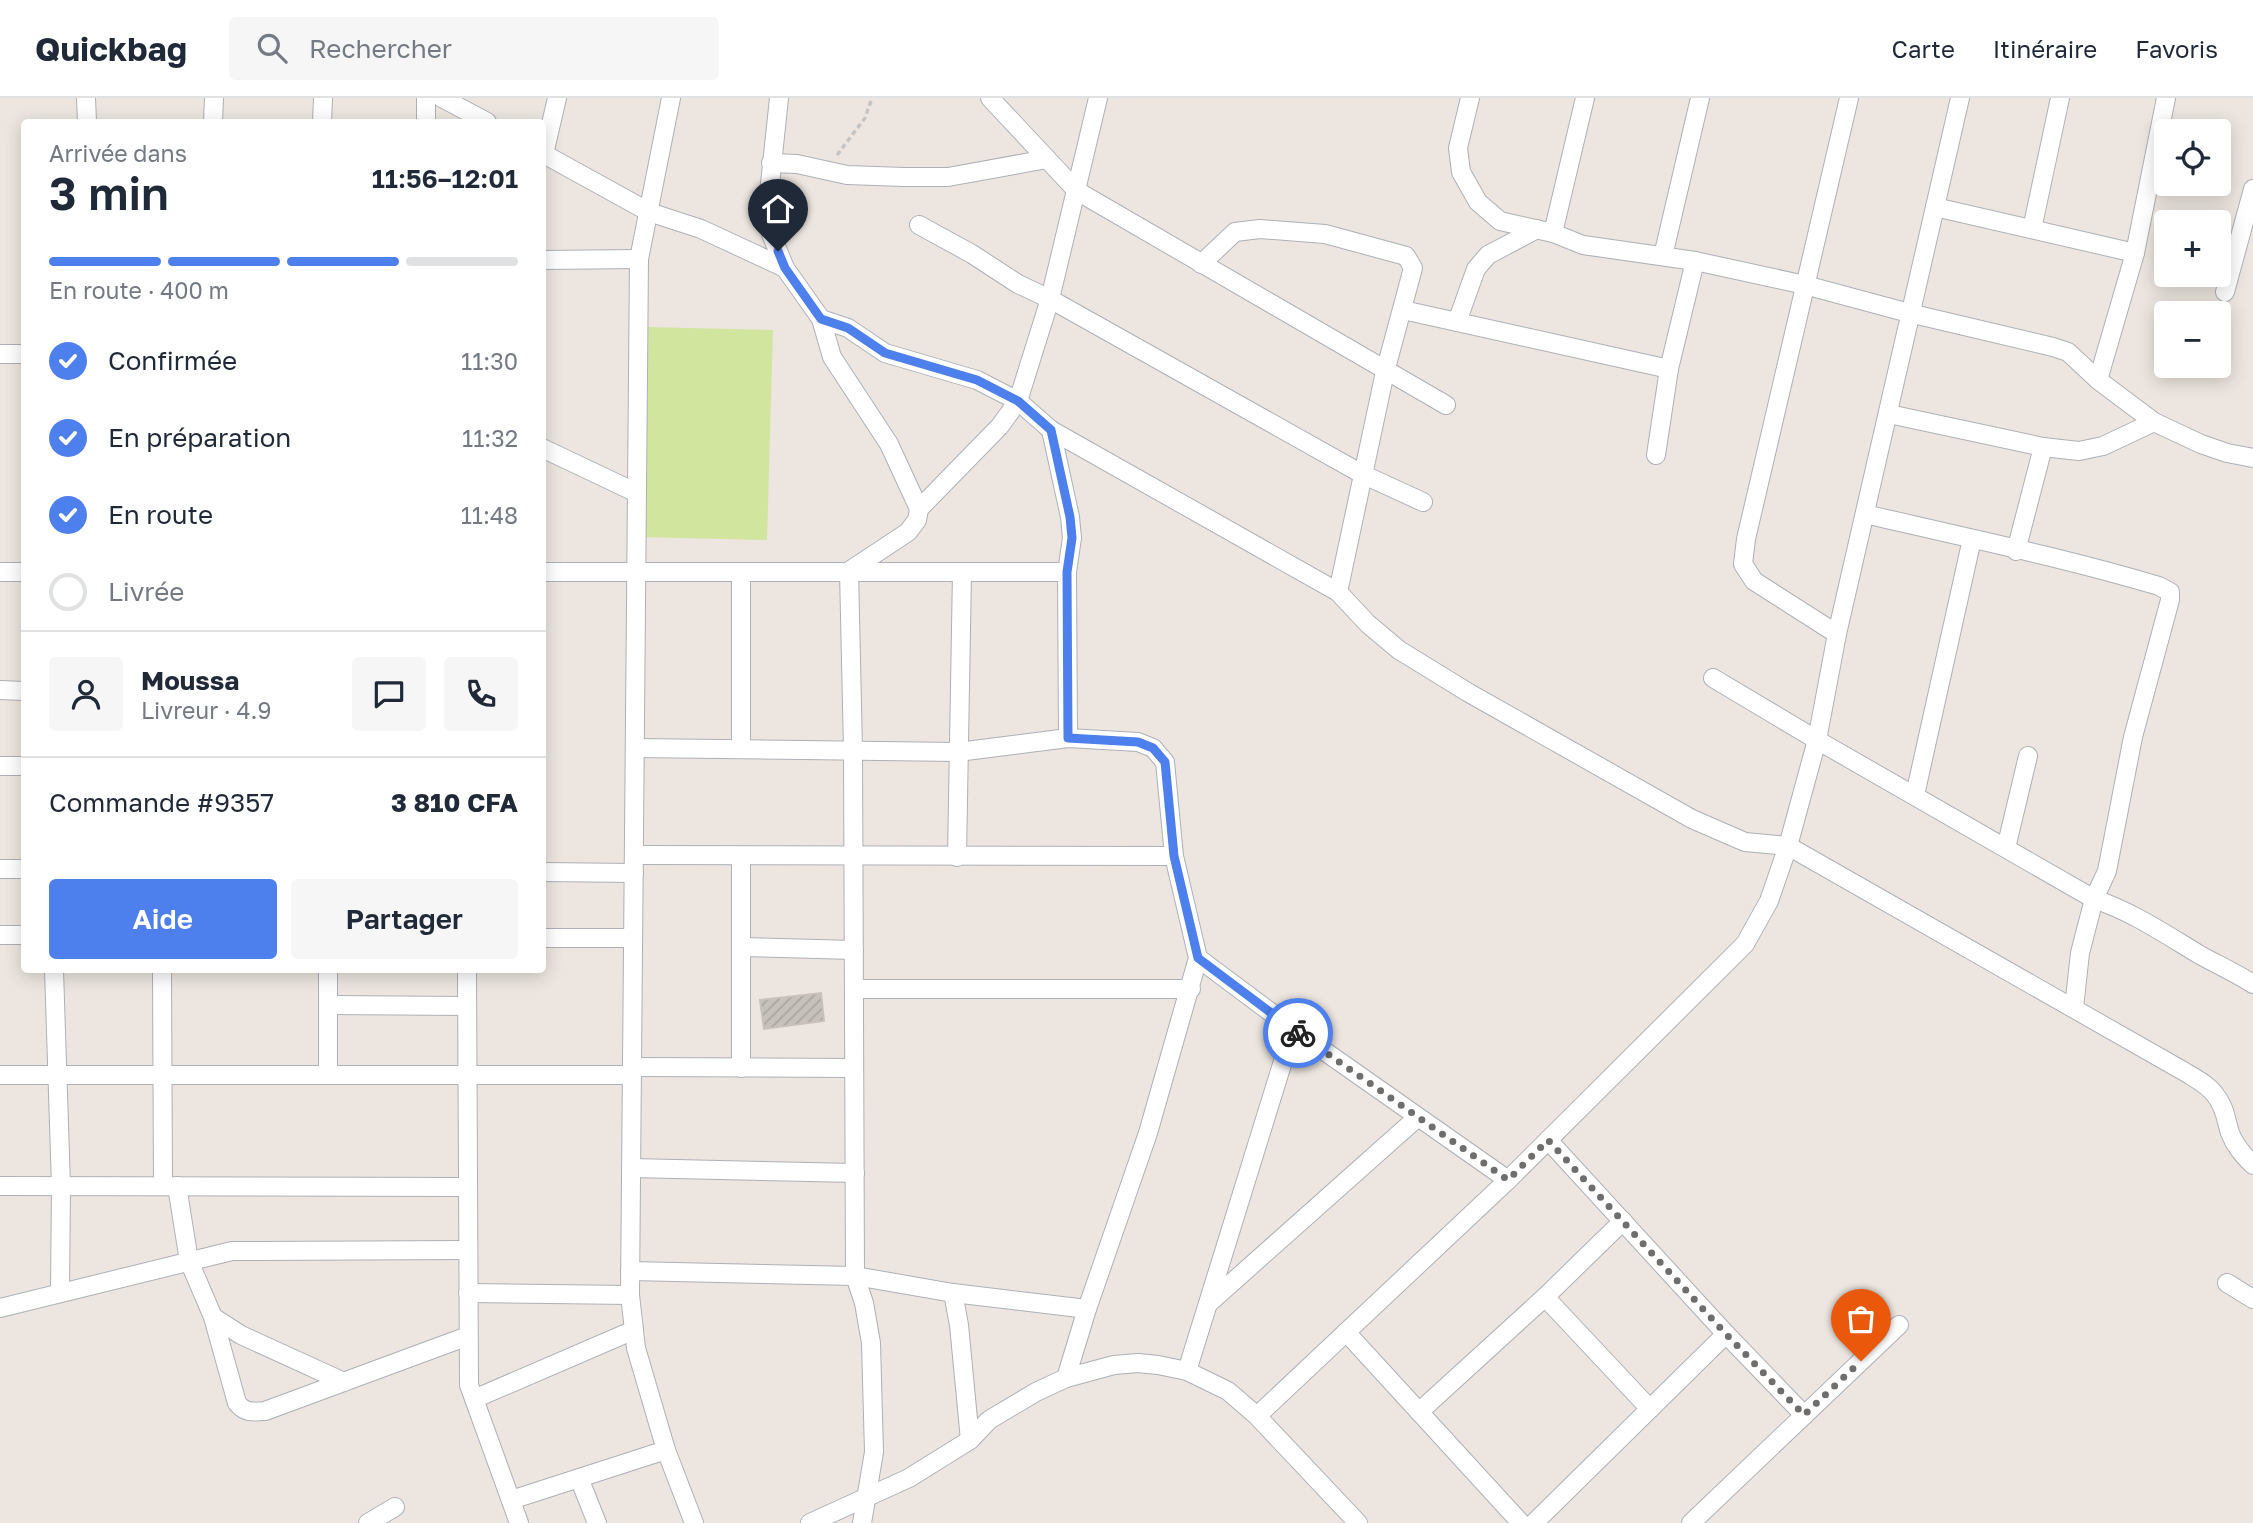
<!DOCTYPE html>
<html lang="fr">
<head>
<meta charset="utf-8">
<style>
	body { margin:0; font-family:"Golos Text",sans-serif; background:#f6f6f7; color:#1f2937; height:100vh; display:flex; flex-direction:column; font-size:26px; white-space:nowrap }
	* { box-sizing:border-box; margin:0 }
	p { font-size:23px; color:#747a83 }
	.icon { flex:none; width:38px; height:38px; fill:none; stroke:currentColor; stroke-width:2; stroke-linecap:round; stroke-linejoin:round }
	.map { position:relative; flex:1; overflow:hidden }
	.side { position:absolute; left:21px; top:21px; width:525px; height:854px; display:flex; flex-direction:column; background:#fff; border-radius:7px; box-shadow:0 4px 18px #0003 }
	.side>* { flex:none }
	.tools { position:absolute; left:2154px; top:21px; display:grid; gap:14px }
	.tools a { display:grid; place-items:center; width:77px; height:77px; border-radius:7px; background:#fff; box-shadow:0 4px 18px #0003; font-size:35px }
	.pin { position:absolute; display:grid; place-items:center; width:60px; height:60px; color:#fff; margin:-72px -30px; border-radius:50% 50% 50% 0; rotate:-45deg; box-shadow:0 0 7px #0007 }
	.pin .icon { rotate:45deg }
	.courier { position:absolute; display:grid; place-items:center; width:70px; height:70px; margin:-35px; border:5px solid #4d80ed; border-radius:50%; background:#fff; color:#222; box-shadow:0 2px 9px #0007 }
	.head em { font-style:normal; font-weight:600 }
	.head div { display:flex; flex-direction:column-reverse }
	.head { display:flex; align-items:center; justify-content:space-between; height:119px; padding:0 28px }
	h1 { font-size:46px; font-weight:600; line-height:52px }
	.bar { display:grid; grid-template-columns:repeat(4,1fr); gap:10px 7px; align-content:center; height:84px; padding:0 28px }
	.bar i { height:9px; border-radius:5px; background:#e0e1e3 }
	.bar .selected { background:#4d80ed }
	.bar p { grid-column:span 4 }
	.line { display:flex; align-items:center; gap:18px; padding:0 28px; border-top:2px solid #e0e1e3 }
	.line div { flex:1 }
	.round { display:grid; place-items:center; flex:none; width:74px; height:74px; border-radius:7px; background:#f6f6f7 }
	ol { padding:0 28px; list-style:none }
	li { display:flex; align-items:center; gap:21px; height:77px }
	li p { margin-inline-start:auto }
	li .icon { padding:7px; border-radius:50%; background:#4d80ed; color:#fff; stroke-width:4 }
	li:last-child { color:#747a83 }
	li i { width:38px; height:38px; border:4px solid #e0e1e3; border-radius:50% }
	.primary-button { display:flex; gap:14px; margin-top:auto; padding:14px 28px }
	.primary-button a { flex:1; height:80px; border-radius:7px; background:#4d80ed; color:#fff; font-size:28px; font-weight:600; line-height:80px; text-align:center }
	.primary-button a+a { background:#f6f6f7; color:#1f2937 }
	header { display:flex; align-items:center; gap:42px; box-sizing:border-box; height:98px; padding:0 35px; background:#fff; border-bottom:2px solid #e0e1e3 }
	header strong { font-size:33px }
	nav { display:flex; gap:38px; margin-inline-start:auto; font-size:24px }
	.search { width:490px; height:63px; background:#f6f6f7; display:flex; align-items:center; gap:18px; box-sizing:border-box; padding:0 24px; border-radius:7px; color:#747a83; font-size:26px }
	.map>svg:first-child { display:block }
</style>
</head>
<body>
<header>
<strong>Quickbag</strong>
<div class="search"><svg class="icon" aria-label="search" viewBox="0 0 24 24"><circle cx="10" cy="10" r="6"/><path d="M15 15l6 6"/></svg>Rechercher</div>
<nav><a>Carte</a><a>Itinéraire</a><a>Favoris</a></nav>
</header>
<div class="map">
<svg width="2253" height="1425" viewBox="0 0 2253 1425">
	<defs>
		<pattern id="building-hatch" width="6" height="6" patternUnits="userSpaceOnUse" patternTransform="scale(1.75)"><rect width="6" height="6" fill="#c6c1bb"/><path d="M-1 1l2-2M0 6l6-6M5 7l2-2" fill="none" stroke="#aaa6a1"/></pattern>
	</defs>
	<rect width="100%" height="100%" fill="#ede6e0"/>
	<polygon fill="#d1e59e" points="646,229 773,232 767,442 640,439"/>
	<polygon fill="url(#building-hatch)" stroke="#c9c1ba" stroke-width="2" points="821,895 824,923 764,931 760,902"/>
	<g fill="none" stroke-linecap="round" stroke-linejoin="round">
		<defs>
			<g id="street">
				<polyline points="86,0 87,24"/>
				<polyline points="442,0 487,24"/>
				<polyline points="671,0 639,161 630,1197 636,1250 666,1352 694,1425"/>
				<polyline points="779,0 768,105 771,136 785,170 821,221 832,259 889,346 919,411 917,422 908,434 849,473 853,652 855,1178 864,1205 871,1245 874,1354 862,1425"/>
				<polyline points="990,0 1077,93 1446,307"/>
				<polyline points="1470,0 1458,50 1461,74 1478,104 1500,123 1553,135 1583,147 1695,163 1805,187 1909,215 2053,249 2068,254 2098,282 2154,324 2201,346 2227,355 2253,360"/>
				<polyline points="213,24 214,0"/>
				<polyline points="322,24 323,0"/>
				<polyline points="426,24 426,0"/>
				<polyline points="542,55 649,114 701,131 785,170"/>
				<polyline points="544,56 557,0"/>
				<polyline points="771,65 797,66 847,77 904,79 948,79 1047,61"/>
				<polyline points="1935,109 2135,155"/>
				<polyline points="919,127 972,156 1018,186 1050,201 1362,376 1423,404"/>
				<polyline points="2032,131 2060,0"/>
				<polyline points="1553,135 1585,0"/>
				<polyline points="1663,158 1700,0"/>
				<polyline points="542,162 639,161"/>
				<polyline points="1201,166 1235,134 1260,131 1325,136 1406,158 1413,170 1385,274 1338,494"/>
				<polyline points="2225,194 2253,91"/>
				<polyline points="1403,212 1669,271"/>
				<path d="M821,221L848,230L885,255L977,282L1018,303L1051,332L1338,494L1368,526L1399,552L1469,595L1692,721L1745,744L1788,748L2185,974C2196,981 2209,987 2216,998C2225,1009 2226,1022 2230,1035C2235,1048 2243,1057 2253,1067"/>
				<polyline points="1457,224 1476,171 1488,157 1537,131"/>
				<polyline points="0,256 24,256"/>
				<polyline points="2098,282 2135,155 2166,0"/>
				<polyline points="1889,316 2043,349 2079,353 2103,348 2154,324"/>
				<polyline points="1051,332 1070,419 1072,440 1067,474 1068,640"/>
				<polyline points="542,350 637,395"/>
				<polyline points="1656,357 1669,271 1695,163"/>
				<polyline points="919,411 1000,328 1018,303 1050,201 1098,0"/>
				<path d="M1865,416C1963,439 2062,459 2159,488L2170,494V502L2133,639L2107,773L2094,801L2080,855L2074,910"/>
				<polyline points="2016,453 2043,349"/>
				<polyline points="0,474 24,474"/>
				<polyline points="542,474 1067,474"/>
				<polyline points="1837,536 1754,483 1743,466 1746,441 1849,0"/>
				<path d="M1713,580L1817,642L2094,801C2133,814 2165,836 2200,857C2218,867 2236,875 2253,886"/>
				<polyline points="0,592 24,593"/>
				<polyline points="635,650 958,654 1068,640 1138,644 1153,650 1165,664 1174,758 1198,860 1148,1035 1087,1211 1066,1280"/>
				<polyline points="741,651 741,474"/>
				<polyline points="0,668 24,668"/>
				<polyline points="1915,697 1972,441"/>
				<polyline points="2006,750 2028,658"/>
				<polyline points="634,757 1174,758"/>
				<polyline points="741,758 741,970"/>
				<polyline points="957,759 962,474"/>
				<polyline points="0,771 24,771"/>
				<polyline points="542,774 634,775"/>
				<polyline points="0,837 24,837"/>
				<polyline points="542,840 633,840"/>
				<polyline points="741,849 854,852"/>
				<polyline points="1198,860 1293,931 1508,1082"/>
				<polyline points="54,872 61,1088 60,1195"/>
				<polyline points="162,872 163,1088"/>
				<polyline points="328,872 328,977"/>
				<polyline points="467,872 469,1287 519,1425"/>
				<polyline points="854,891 1191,891"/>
				<polyline points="328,907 467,908"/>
				<polyline points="632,969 854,970"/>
				<polyline points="0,977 632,977"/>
				<polyline points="1548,1042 1726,1236 1804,1317"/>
				<polyline points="631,1070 855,1075"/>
				<polyline points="0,1088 468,1089"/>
				<polyline points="177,1088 189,1163 213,1219 241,1237 344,1284"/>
				<polyline points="630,1173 855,1178 953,1195 959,1227 970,1342"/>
				<polyline points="2227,1185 2253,1201"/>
				<polyline points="468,1195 630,1197"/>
				<polyline points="953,1195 1087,1211"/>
				<polyline points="1545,1199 1650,1311"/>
				<polyline points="1209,1205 1418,1019"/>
				<polyline points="0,1210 232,1153 468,1152"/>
				<path d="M213,1219L237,1305C245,1315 252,1314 265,1313L468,1238"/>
				<polyline points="1346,1234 1521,1425"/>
				<polyline points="1187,1273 1293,931"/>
				<polyline points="474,1301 634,1232"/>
				<polyline points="1419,1314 1545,1199 1623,1123"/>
				<polyline points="1257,1318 1508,1082 1745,846 1769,803 1788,748 1817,642 1837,536 1960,0"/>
				<polyline points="579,1380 597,1425"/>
				<polyline points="511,1402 666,1352"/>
				<polyline points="368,1425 395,1409"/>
				<polyline points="810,1425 909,1380 970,1342 989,1322 1036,1294 1066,1280 1114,1267 1138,1265 1158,1267 1187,1273 1228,1293 1257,1318 1358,1425"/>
				<polyline points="1534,1425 1726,1236"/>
				<polyline points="1691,1425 1899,1227"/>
			</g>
		</defs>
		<use href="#street" stroke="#adb0b8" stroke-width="20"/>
		<polyline stroke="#c4c4c4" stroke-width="3.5" stroke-dasharray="5 3.5" stroke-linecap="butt" points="837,57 865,20 872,0"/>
		<use href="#street" stroke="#fff" stroke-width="18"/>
	</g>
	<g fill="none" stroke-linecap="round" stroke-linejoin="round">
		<polyline stroke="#706e6c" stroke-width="7" stroke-dasharray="0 12.6" points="1298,935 1508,1082 1548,1042 1726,1236 1804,1317 1861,1263"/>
		<polyline stroke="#4d80ed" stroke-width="9" points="778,153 785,170 821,221 848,230 885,255 977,282 1018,303 1051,332 1070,419 1072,440 1067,474 1068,640 1138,644 1153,650 1165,664 1174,758 1198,860 1298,935"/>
	</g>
</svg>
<div class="tools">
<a><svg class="icon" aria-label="locate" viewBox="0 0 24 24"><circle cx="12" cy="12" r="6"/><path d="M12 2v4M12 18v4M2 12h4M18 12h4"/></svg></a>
<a>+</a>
<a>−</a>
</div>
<div class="pin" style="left:1861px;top:1263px;background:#ea580c"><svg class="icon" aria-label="bag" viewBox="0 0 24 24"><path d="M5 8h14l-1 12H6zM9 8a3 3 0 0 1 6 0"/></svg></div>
<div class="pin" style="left:778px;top:153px;background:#1f2937"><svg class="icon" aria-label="home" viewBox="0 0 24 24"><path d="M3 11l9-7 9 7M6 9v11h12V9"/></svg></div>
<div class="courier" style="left:1298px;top:935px"><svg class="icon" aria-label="bike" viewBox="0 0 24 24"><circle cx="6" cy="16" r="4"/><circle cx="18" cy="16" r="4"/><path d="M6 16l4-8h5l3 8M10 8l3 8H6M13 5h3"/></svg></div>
<section class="side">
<div class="head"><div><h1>3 min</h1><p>Arrivée dans</p></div><em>11:56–12:01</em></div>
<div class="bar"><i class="selected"></i><i class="selected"></i><i class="selected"></i><i></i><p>En route · 400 m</p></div>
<ol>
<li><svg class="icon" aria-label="check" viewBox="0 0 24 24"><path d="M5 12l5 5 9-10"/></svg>Confirmée<p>11:30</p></li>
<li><svg class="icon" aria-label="check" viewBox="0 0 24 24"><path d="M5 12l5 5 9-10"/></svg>En préparation<p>11:32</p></li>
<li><svg class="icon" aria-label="check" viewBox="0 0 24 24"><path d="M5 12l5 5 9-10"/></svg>En route<p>11:48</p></li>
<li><i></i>Livrée</li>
</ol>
<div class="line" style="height:126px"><a class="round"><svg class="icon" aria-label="person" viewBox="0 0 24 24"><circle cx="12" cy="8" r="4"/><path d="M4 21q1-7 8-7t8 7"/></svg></a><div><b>Moussa</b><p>Livreur · 4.9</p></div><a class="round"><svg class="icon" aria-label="chat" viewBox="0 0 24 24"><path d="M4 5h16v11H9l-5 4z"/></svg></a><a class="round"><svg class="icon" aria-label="phone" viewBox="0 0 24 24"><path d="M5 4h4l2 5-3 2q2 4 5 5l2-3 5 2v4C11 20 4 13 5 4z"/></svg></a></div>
<div class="line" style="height:91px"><div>Commande #9357</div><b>3 810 CFA</b></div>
<div class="primary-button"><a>Aide</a><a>Partager</a></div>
</section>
</div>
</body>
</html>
